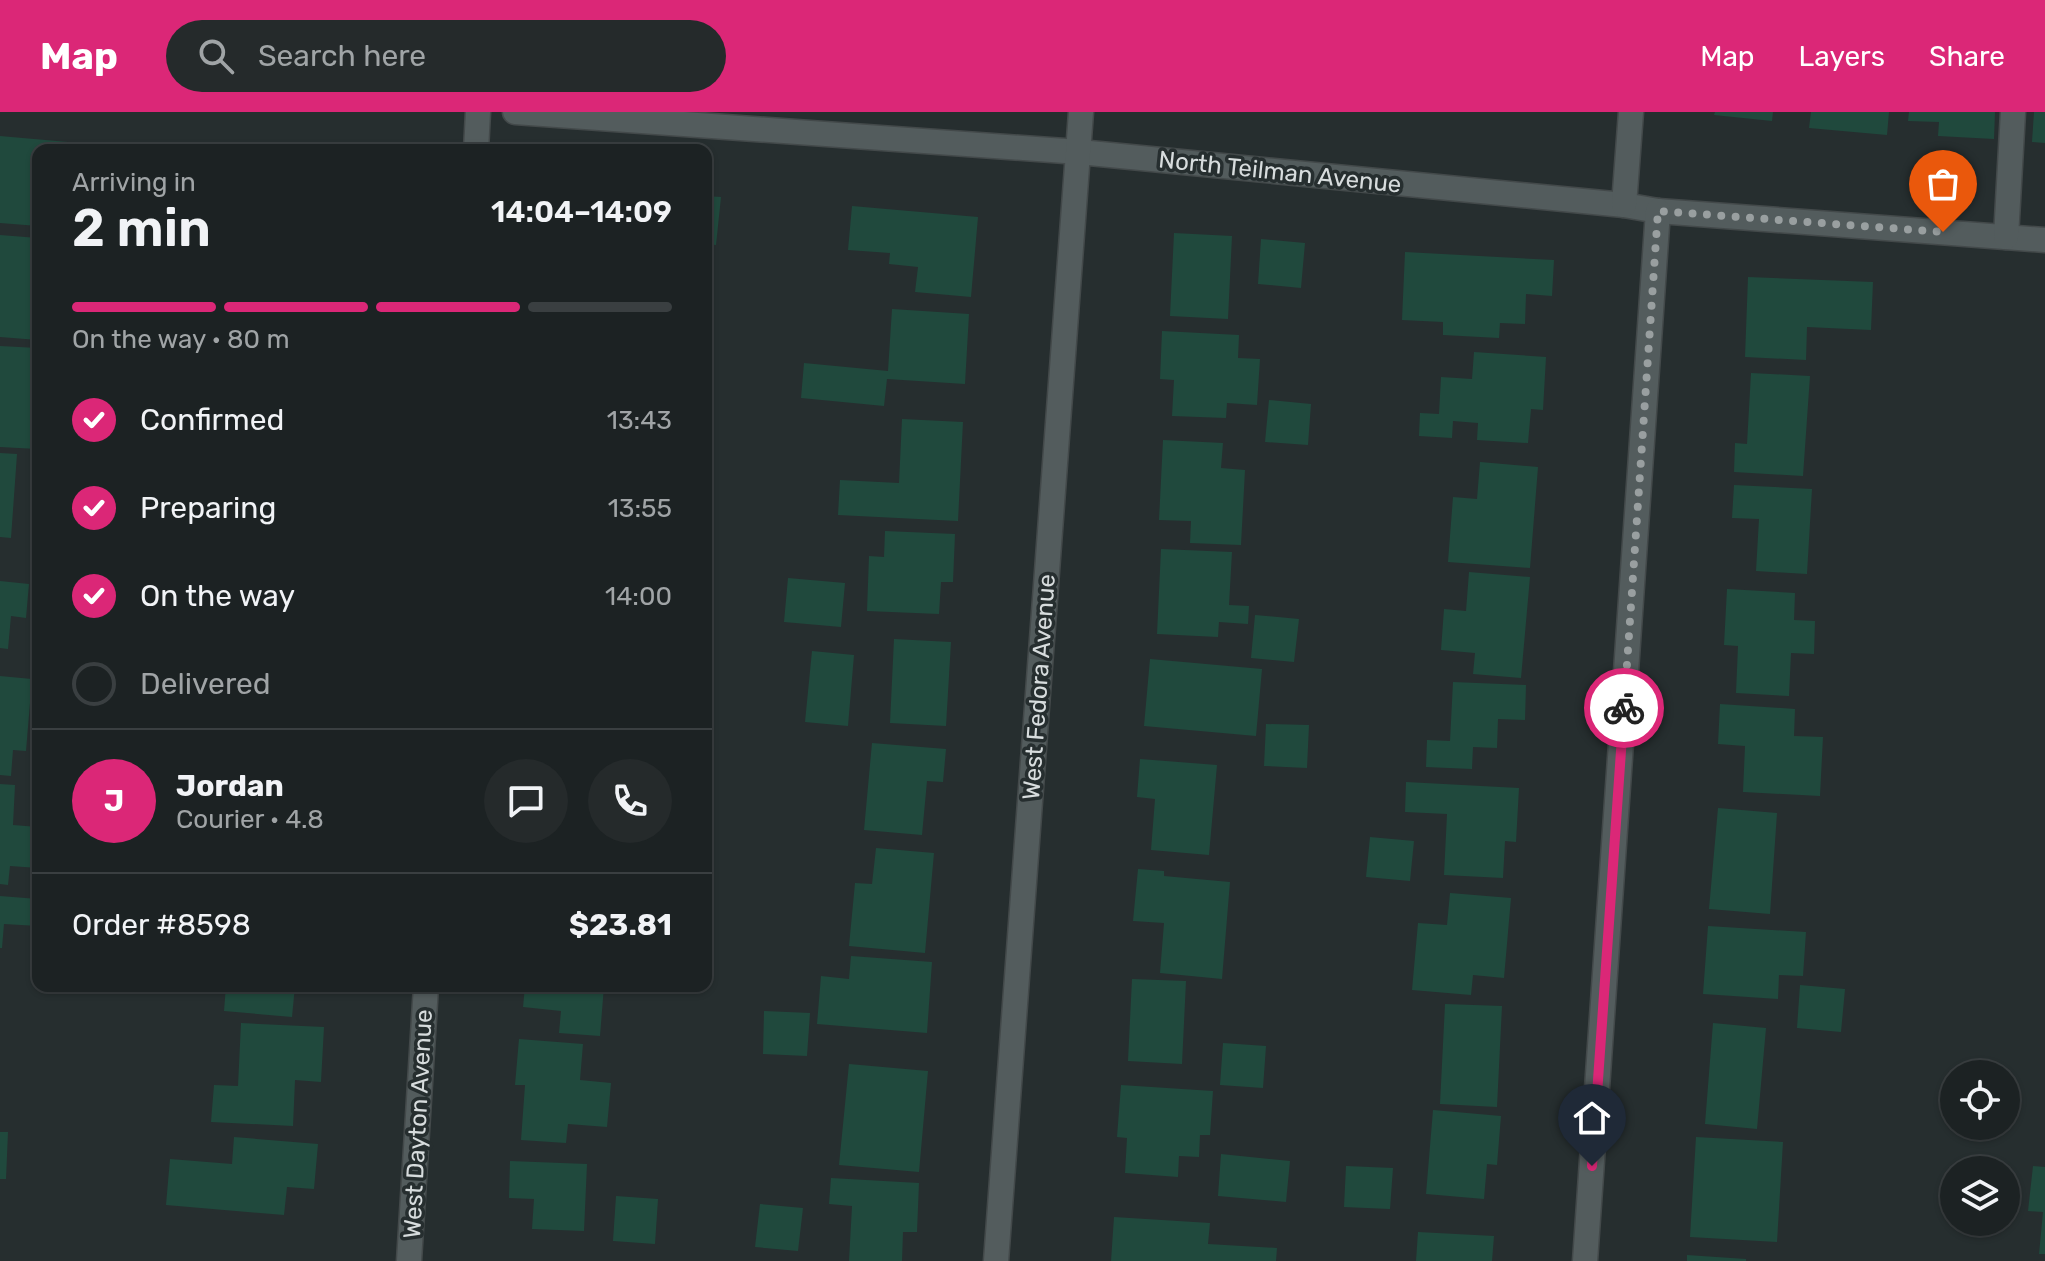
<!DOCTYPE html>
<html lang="en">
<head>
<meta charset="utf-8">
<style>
	body { margin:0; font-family:Rubik,sans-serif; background:#252a2b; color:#f1f3f6; height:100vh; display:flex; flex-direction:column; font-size:30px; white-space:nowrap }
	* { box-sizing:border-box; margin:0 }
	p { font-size:26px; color:#a0a4a6 }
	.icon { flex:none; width:44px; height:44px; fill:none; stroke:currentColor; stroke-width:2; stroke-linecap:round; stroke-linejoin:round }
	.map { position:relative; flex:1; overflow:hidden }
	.side { position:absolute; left:32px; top:32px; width:680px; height:848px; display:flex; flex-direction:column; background:#1c2223; border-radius:16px; box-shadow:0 2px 6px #0004,0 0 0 2px #3a3f41 }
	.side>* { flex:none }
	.fabs { position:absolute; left:1940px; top:948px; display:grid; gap:16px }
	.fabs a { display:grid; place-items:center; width:80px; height:80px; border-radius:50%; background:#1c2223; box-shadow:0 2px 6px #0004,0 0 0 2px #3a3f41; font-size:40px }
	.pin { position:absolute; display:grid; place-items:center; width:68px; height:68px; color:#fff; margin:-82px -34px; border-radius:50% 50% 50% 0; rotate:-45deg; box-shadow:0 0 8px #0007 }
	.pin .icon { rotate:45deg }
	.courier { position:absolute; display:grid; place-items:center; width:80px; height:80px; margin:-40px; border:6px solid #db2777; border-radius:50%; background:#fff; color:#222; box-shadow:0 2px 10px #0007 }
	.summary em { font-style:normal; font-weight:600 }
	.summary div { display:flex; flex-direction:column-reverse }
	.summary { display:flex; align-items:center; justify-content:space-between; height:136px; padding:0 40px }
	h1 { font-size:52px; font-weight:600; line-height:60px }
	.bar { display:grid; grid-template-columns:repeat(4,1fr); gap:12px 8px; align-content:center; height:96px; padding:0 40px }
	.bar i { height:10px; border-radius:6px; background:#3a3f41 }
	.bar .active { background:#db2777 }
	.bar p { grid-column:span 4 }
	.line { display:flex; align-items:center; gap:20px; padding:0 40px; border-top:2px solid #3a3f41 }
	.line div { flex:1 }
	.round { display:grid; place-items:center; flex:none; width:84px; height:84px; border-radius:42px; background:#252a2b }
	ol { padding:0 40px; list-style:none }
	li { display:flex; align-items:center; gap:24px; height:88px }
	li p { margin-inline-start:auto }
	li .icon { padding:8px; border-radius:50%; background:#db2777; color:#fff; stroke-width:4 }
	li:last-child { color:#a0a4a6 }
	li i { width:44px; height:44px; border:4px solid #3a3f41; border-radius:50% }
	header { display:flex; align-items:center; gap:48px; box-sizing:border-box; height:112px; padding:0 40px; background:#db2777; color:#fff }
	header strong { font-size:38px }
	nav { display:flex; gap:44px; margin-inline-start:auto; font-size:28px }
	.search { width:560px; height:72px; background:#252a2b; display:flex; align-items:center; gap:20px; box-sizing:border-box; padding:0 28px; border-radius:44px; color:#a0a4a6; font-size:30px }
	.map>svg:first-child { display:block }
</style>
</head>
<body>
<header>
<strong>Map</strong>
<div class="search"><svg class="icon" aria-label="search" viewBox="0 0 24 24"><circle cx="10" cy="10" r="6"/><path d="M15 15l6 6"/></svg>Search here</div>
<nav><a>Map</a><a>Layers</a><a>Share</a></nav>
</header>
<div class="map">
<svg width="2045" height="1149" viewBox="0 0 2045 1149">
	<rect width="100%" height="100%" fill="#262e2f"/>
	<g fill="#20493d">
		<polygon points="1715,0 1773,0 1772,9 1714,3"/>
		<polygon points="1811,0 1889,0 1887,23 1809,16"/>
		<polygon points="1909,0 1995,0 1994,27 1938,24 1939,10 1908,9"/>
		<polygon points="2034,0 2045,0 2045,31 2032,30"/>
		<polygon points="0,24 68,30 68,38 38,38 38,114 0,111"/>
		<polygon points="706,84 721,85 716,133 706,132"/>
		<polygon points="852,94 978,105 971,185 915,180 918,155 889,152 890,141 848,138"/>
		<polygon points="1174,121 1232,124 1228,207 1170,204"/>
		<polygon points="0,123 38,126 38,228 0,225"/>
		<polygon points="1261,127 1305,131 1301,176 1258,172"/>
		<polygon points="1405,140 1554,148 1552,184 1526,182 1525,212 1500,211 1499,226 1443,223 1443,210 1402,208"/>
		<polygon points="1748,165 1873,170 1871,218 1807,215 1806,248 1745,245"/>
		<polygon points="892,197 969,202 965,272 887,267 884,294 801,286 804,251 888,259"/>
		<polygon points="1162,219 1239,223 1238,246 1260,247 1257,293 1227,291 1226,306 1172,304 1174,268 1160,267"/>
		<polygon points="0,234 38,236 37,337 0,335"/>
		<polygon points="1474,240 1546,245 1543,298 1531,297 1528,331 1477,328 1478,311 1453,309 1452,326 1419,324 1420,301 1439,302 1441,265 1472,267"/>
		<polygon points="1751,261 1810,264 1803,364 1734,360 1735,331 1747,332"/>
		<polygon points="1269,288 1311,292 1308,333 1265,330"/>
		<polygon points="902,307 963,310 958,409 838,403 840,368 899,371"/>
		<polygon points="1163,328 1223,331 1221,356 1245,358 1241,433 1190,431 1191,409 1159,408"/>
		<polygon points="0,341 17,342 11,426 0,425"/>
		<polygon points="1480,350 1538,355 1530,456 1448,450 1453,385 1477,387"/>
		<polygon points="1734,373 1812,377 1807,462 1756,459 1759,407 1732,406"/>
		<polygon points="885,419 955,422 953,470 941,470 939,502 867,499 869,444 884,445"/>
		<polygon points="1161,437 1232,440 1229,493 1249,494 1248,512 1219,510 1218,525 1157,522"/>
		<polygon points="1469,460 1530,465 1521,566 1473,562 1475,541 1441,538 1444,497 1466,499"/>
		<polygon points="788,466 845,471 841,515 784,510"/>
		<polygon points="0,469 29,472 26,506 11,504 8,537 0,536"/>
		<polygon points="1727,477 1795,481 1794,508 1815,509 1814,542 1791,541 1789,584 1736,581 1738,534 1724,533"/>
		<polygon points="1255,503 1299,507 1294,550 1251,546"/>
		<polygon points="894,527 951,530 946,614 890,611"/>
		<polygon points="812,539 854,543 848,614 805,610"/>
		<polygon points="1150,547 1262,557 1256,624 1144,614"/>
		<polygon points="0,564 32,567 26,639 13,638 11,664 0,663"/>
		<polygon points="1453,570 1526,573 1525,608 1498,607 1497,636 1473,635 1472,657 1426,655 1427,628 1450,629"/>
		<polygon points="1720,592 1795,597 1794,624 1823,625 1820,684 1743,680 1745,634 1718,632"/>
		<polygon points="1266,612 1309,613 1307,656 1264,654"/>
		<polygon points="872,631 946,637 943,670 927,669 922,723 864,718"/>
		<polygon points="1140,647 1217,653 1209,743 1151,738 1155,687 1137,685"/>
		<polygon points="1406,670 1519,676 1516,730 1505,729 1503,766 1444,763 1447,702 1405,700"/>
		<polygon points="0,672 15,673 13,713 38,715 38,756 10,754 8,773 0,772"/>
		<polygon points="1718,696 1777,701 1770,802 1709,797"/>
		<polygon points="1370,725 1414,729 1410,769 1366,765"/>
		<polygon points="876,736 934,741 925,841 849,834 855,771 872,772"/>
		<polygon points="1138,757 1164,759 1164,764 1230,770 1222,867 1160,861 1164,811 1133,809"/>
		<polygon points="1450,781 1511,786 1504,866 1473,863 1471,883 1412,878 1418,811 1447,813"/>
		<polygon points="0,784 38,787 38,814 4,812 2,836 0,836"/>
		<polygon points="1708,814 1806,820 1803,864 1779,863 1778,887 1703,882"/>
		<polygon points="851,844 932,850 927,921 817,912 821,864 849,867"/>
		<polygon points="1132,867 1186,869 1182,952 1128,949"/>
		<polygon points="1800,873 1845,877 1841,920 1797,916"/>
		<polygon points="226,874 295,874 292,905 224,899"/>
		<polygon points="525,874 604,874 600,924 559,921 561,899 523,895"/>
		<polygon points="1445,892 1502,894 1497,995 1440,992"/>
		<polygon points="764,899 810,901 807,944 763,942"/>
		<polygon points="241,911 324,915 321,970 295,968 293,1014 211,1010 214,973 238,974"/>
		<polygon points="1713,911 1766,916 1757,1017 1705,1012"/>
		<polygon points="519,927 583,932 580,968 611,971 607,1015 568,1012 566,1031 521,1028 525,973 515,973"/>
		<polygon points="1223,931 1266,934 1263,976 1220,973"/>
		<polygon points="849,952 928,959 919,1060 839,1053"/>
		<polygon points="1121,973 1213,979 1210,1023 1200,1023 1199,1045 1179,1044 1178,1065 1125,1061 1127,1026 1117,1025"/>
		<polygon points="1433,998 1501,1004 1497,1053 1487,1052 1484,1087 1426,1082"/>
		<polygon points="0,1020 8,1020 6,1067 0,1067"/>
		<polygon points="234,1025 318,1032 314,1077 287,1075 284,1103 166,1093 170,1047 232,1052"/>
		<polygon points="1696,1025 1783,1030 1777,1130 1690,1125"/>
		<polygon points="1221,1042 1290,1049 1286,1090 1218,1084"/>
		<polygon points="510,1049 587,1052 584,1119 532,1117 534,1087 509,1086"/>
		<polygon points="1346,1054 1393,1056 1390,1097 1344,1095"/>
		<polygon points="2033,1054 2045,1055 2045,1142 2039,1142 2043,1100 2028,1099"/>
		<polygon points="831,1066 919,1071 917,1120 903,1120 902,1149 849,1149 852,1094 829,1092"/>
		<polygon points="616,1084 658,1087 655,1132 613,1129"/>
		<polygon points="760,1092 803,1096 798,1139 755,1135"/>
		<polygon points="1114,1105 1210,1111 1208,1132 1277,1136 1276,1149 1111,1149"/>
		<polygon points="1418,1120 1494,1124 1492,1149 1416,1149"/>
		<polygon points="1687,1143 1746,1147 1746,1149 1687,1149"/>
	</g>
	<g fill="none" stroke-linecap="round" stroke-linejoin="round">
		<defs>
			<g id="street">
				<polyline points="515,0 1079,40 1624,93 1658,99 2045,128"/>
				<polyline points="476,38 478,0"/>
				<polyline points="1624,93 1631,0"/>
				<polyline points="2006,125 2013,0"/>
				<polyline points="409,1149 426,874"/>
				<polyline points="996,1149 1081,0"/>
				<polyline points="1585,1149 1658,99"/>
			</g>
		</defs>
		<use href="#street" stroke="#43494a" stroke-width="27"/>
		<use href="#street" stroke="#535c5d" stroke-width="24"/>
	</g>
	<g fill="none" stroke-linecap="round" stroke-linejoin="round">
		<polyline stroke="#999fa0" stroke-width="8" stroke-dasharray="0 14.4" points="1624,596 1658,99 1943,120"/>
		<polyline stroke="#db2777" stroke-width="10" points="1592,1054 1624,596"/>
	</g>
	<g text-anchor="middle" stroke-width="7" stroke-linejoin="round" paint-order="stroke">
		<g font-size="24" fill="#d7dcdd" stroke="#262e2f">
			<text transform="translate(1280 60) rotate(6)" y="8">North Teilman Avenue</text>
			<text transform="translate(1039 575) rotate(-86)" y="8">West Fedora Avenue</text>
			<text transform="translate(418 1012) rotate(-87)" y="8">West Dayton Avenue</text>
		</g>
	</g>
</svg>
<div class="fabs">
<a><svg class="icon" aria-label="locate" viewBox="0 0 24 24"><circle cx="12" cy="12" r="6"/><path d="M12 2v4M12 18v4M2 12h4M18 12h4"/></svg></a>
<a><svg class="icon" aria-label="layers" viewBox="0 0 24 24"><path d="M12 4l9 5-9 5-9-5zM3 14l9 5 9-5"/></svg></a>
</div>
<div class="pin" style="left:1943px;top:120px;background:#ea580c"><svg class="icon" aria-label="bag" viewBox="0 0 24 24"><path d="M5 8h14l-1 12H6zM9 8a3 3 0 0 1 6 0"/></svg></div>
<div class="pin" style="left:1592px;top:1054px;background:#1f2937"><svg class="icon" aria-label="home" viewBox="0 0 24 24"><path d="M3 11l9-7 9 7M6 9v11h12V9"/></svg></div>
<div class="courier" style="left:1624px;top:596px"><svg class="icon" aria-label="bike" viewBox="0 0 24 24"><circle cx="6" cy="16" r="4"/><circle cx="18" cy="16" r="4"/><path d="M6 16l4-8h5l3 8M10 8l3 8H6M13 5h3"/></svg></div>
<section class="side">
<div class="summary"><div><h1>2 min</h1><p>Arriving in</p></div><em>14:04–14:09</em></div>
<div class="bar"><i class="active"></i><i class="active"></i><i class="active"></i><i></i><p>On the way · 80 m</p></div>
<ol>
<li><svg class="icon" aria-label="check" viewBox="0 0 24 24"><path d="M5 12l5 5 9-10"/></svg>Confirmed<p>13:43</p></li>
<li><svg class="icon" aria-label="check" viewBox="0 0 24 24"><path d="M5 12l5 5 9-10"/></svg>Preparing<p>13:55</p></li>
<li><svg class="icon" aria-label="check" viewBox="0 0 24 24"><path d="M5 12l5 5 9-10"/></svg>On the way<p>14:00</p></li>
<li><i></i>Delivered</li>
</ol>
<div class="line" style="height:144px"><b class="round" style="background:#db2777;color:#fff">J</b><div><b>Jordan</b><p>Courier · 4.8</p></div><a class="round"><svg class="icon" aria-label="chat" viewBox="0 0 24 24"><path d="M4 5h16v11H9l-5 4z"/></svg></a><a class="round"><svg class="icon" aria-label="phone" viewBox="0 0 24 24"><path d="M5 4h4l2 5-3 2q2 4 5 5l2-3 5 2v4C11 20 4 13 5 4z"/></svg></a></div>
<div class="line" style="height:104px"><div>Order #8598</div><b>$23.81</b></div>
</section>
</div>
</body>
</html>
